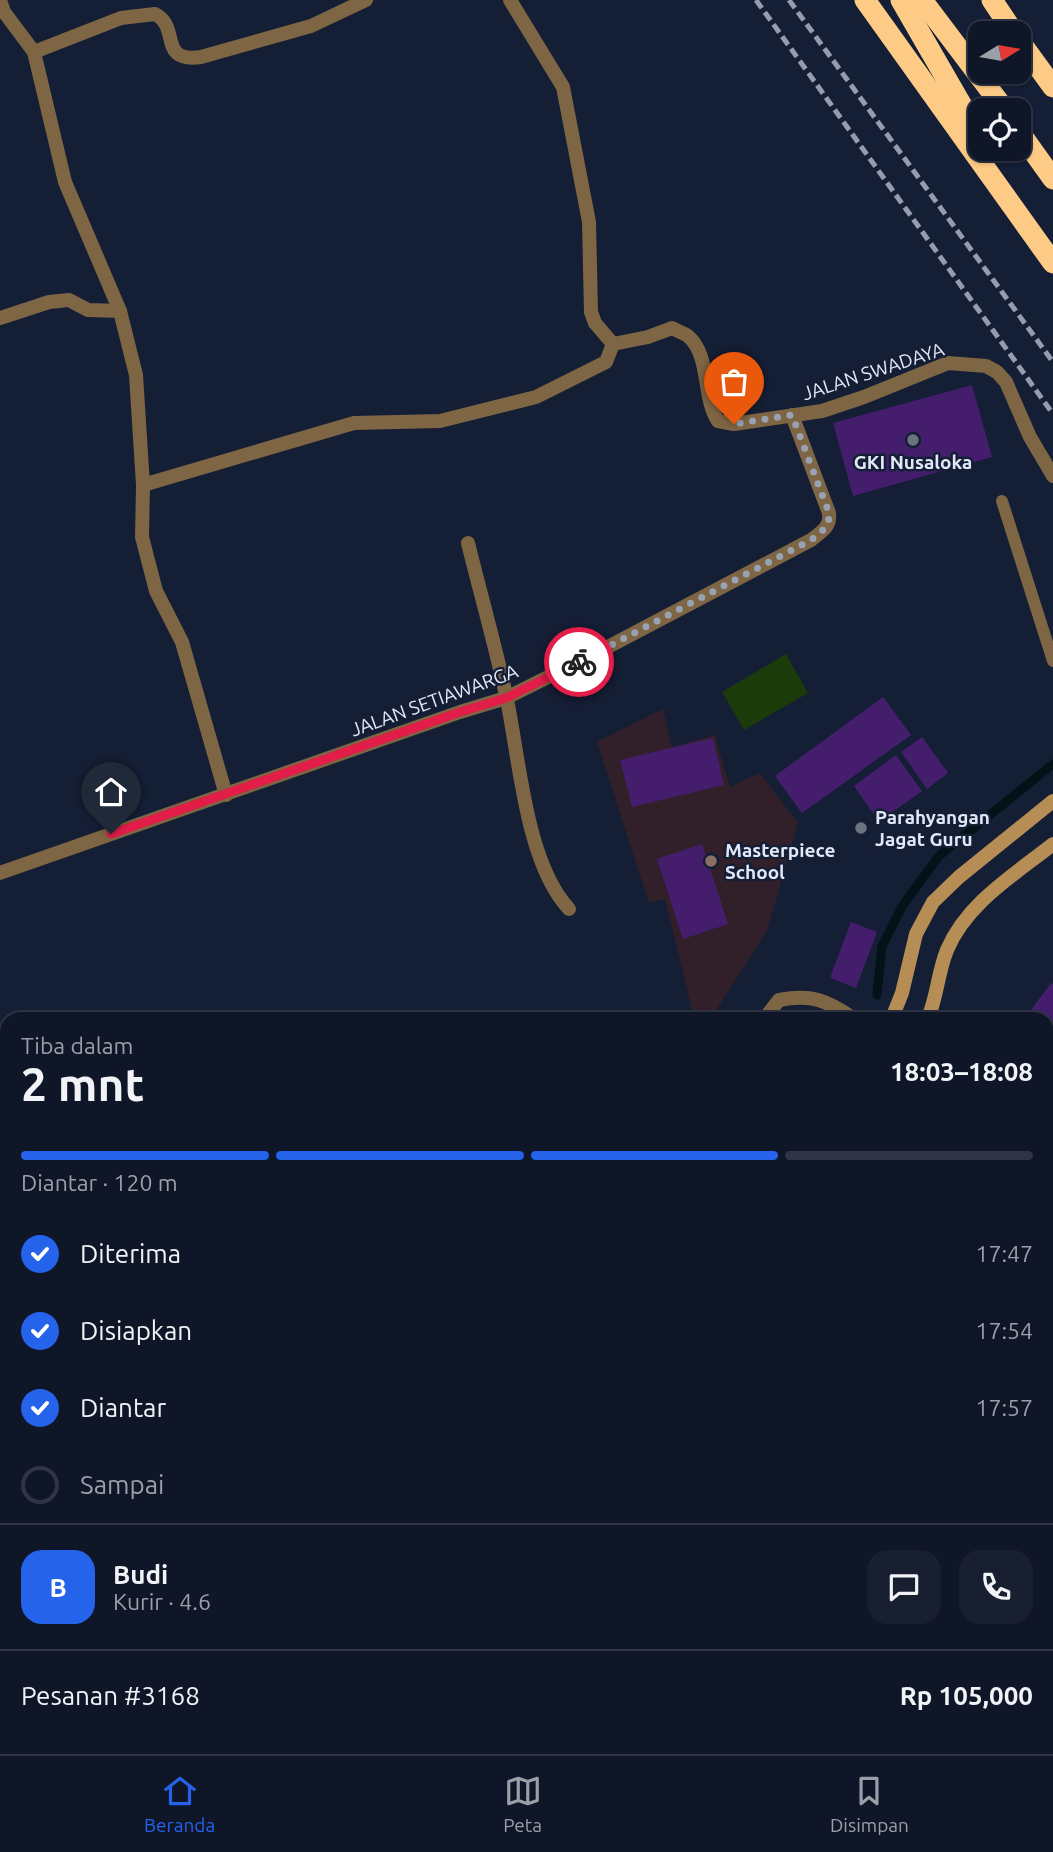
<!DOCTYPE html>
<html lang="id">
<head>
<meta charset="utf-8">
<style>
	body { margin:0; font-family:Ubuntu,sans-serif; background:#181f30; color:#f1f3f6; height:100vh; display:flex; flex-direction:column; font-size:26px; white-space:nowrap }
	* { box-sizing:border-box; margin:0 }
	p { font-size:23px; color:#9b9fa8 }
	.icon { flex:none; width:38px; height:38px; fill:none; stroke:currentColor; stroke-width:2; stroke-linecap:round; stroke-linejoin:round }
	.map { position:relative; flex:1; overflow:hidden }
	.panel { position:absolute; left:0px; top:1012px; width:1054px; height:744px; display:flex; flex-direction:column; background:#0f1628; border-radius:21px 21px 0 0; box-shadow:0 2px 5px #0004,0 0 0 2px #2f3545 }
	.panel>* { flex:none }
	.needle { width:46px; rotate:79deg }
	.controls { position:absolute; left:968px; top:21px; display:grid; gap:14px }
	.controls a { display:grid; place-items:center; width:63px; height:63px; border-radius:14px; background:#0f1628; box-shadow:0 2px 5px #0004,0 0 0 2px #2f3545; font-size:35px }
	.pin { position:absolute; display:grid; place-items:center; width:60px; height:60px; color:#fff; margin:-72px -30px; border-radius:50% 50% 50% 0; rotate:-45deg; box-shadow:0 0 7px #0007 }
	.pin .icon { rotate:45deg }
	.courier { position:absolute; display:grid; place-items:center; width:70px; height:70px; margin:-35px; border:5px solid #e11d48; border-radius:50%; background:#fff; color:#222; box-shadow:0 2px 9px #0007 }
	.headline em { font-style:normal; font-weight:600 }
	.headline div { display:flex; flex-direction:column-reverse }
	.headline { display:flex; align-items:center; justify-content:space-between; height:119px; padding:0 21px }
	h1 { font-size:46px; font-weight:600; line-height:52px }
	.bar { display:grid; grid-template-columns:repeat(4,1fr); gap:10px 7px; align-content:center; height:84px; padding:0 21px }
	.bar i { height:9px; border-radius:5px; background:#2f3545 }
	.bar .current { background:#2563eb }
	.bar p { grid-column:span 4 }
	.line { display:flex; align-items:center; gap:18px; padding:0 21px; border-top:2px solid #2f3545 }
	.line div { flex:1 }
	.round { display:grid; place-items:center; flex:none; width:74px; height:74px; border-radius:21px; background:#181f30 }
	ol { padding:0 21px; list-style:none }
	li { display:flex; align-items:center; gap:21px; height:77px }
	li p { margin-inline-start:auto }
	li .icon { padding:7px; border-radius:50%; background:#2563eb; color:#fff; stroke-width:4 }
	li:last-child { color:#9b9fa8 }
	li i { width:38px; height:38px; border:4px solid #2f3545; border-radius:50% }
	.tabs { display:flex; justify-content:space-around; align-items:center; height:98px; border-top:2px solid #2f3545; background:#0f1628; font-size:19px; color:#9b9fa8 }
	.tabs a { display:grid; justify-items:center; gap:4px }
	.tabs .current { color:#2563eb }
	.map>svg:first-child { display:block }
</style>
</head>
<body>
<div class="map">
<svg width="1053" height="1754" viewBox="0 0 1053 1754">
	<rect width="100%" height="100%" fill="#141e35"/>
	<polygon fill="#312029" points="663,709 672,747 715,735 730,787 760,773 798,823 767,931 711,1018 694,1018 665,899 649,903 597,742"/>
	<polygon fill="#1b3c0a" points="786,654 808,693 744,730 722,692"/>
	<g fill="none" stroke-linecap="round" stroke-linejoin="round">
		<polyline stroke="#021317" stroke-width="9" points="877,995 882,946 903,905 939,856 1053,764"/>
	</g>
	<g fill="#441e6d">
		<polygon points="972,385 992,457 853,496 833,423"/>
		<polygon points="883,697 911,735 802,813 775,776"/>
		<polygon points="922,737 948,773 927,789 901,752"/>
		<polygon points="713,738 724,785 632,807 620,760"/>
		<polygon points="896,755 922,791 879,822 854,786"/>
		<polygon points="702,844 728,924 683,939 657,859"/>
		<polygon points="851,922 877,932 856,988 830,978"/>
		<polygon points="1051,983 1053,984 1053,1041 1046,1036 1046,1018 1025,1018"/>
	</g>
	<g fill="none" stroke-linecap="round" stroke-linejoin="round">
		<polyline stroke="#7e6543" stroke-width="12" points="1002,501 1053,661"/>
		<g stroke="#7e6543" stroke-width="14">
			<polyline points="0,0 4,12 34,52 65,182 120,311 136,375 143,485 142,537 156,591 182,642 226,795"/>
			<path d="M510,0L563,87L589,222L591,312L595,323L613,344L648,337L672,328C677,331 684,333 688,336C711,356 702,397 718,421L734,424L822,411L864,397L948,363L986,366L997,372L1006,382L1030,437L1053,476"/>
			<path d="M34,52L121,18L155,14C181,27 157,63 201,57L311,26L366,0"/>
			<polyline points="0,318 49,302 69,300 88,310 120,311"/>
			<polyline points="143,485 354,423 440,421 536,397 606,362 613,344"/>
			<path d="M468,543C481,596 496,648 507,700C520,762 526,863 569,909"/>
			<path d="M0,873L460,712L506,698L604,649L811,540C821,532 831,527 829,513L792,415"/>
			<path d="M765,1018L779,1000C812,994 826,1000 853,1018"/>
			<polyline points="1046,1150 1053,1154"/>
			<polyline points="1046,1344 1053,1342"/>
			<polyline points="0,1500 7,1520"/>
			<polyline points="0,1632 7,1629"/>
			<polyline points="0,1673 7,1670"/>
			<polyline points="135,1748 142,1754"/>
			<polyline points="676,1748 677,1754"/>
			<polyline points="861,1748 862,1754"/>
			<polyline points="180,1754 184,1748"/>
			<polyline points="611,1754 615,1748"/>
		</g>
		<g stroke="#b68d55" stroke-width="14">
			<polyline points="892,1018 902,993 916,934 933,902 959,877 1053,801"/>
			<path d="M928,1018C937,997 938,972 947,950C967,903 1014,875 1053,844"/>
			<polyline points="373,1754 377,1748"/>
			<polyline points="420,1754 424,1748"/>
		</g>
		<g stroke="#fecb86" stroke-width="21">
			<polyline points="865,0 1053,263"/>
			<polyline points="901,0 980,137"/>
			<polyline points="922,0 1005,110"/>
			<polyline points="992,0 1014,33"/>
			<polyline points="1018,39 1053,87"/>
			<polyline points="1018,130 1053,179"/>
		</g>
		<g stroke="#949daf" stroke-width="5" stroke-dasharray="10 5" stroke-linecap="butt">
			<polyline points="756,0 1053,414"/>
			<polyline points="789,0 1053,362"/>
		</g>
	</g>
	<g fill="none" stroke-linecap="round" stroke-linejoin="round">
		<path stroke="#99a1b4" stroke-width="7" stroke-dasharray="0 12.6" d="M579,662L811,540C821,532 830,527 829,513L792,415L734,424"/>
		<polyline stroke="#e11d48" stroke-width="9" points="111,834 460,712 506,698 579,662"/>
	</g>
	<g fill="#6b7280" stroke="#141e35" stroke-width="2.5">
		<circle cx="913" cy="440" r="7"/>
		<circle cx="861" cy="828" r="7"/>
	</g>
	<circle fill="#8d6e63" stroke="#141e35" stroke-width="2.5" cx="711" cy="861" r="7"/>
	<g text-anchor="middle" stroke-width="5" stroke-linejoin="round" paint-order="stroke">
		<g font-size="19" fill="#e1e8f8" stroke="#141e35">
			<text transform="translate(873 371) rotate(-18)" y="7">JALAN SWADAYA</text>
			<text transform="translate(434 700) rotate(-20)" y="7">JALAN SETIAWARGA</text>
		</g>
		<g font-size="19" font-weight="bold" fill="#e1e8f8" stroke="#141e35" text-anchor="start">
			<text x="913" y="469" text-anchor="middle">GKI Nusaloka</text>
			<text x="875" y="824">Parahyangan<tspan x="875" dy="22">Jagat Guru</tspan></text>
			<text x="725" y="857">Masterpiece<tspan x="725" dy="22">School</tspan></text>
		</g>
	</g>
</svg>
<div class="controls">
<a><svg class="needle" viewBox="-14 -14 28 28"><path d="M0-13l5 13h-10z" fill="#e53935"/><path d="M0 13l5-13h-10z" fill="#9b9fa8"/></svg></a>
<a><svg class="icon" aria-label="locate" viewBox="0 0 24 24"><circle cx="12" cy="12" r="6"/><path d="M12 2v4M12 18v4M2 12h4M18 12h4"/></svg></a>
</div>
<div class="pin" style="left:734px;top:424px;background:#ea580c"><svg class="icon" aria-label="bag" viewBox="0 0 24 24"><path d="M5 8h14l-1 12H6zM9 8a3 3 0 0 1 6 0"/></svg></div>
<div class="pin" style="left:111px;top:834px;background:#1f2937"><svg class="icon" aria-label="home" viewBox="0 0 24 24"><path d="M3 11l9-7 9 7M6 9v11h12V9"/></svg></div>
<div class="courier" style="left:579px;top:662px"><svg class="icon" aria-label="bike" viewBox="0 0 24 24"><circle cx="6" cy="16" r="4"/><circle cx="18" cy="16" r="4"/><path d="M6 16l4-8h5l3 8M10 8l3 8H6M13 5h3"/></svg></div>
<section class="panel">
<div class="headline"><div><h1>2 mnt</h1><p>Tiba dalam</p></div><em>18:03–18:08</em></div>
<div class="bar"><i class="current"></i><i class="current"></i><i class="current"></i><i></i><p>Diantar · 120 m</p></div>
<ol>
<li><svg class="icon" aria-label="check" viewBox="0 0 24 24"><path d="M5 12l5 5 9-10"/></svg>Diterima<p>17:47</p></li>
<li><svg class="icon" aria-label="check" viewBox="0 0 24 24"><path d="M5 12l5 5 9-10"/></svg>Disiapkan<p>17:54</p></li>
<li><svg class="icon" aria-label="check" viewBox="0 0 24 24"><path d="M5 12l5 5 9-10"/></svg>Diantar<p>17:57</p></li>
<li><i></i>Sampai</li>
</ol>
<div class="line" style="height:126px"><b class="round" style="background:#2563eb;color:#fff">B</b><div><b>Budi</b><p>Kurir · 4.6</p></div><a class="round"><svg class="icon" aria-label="chat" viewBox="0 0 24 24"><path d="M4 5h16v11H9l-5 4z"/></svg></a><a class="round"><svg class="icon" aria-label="phone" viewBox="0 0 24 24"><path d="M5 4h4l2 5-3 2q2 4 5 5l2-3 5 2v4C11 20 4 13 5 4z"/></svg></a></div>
<div class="line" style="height:91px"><div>Pesanan #3168</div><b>Rp 105,000</b></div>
</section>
</div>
<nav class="tabs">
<a class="current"><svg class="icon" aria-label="home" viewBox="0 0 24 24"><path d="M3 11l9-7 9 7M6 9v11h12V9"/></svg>Beranda</a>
<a><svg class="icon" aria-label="map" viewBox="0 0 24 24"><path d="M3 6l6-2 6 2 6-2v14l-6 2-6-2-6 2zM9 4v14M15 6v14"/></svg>Peta</a>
<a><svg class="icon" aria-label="saved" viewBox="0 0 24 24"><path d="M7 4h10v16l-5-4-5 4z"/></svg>Disimpan</a>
</nav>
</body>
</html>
